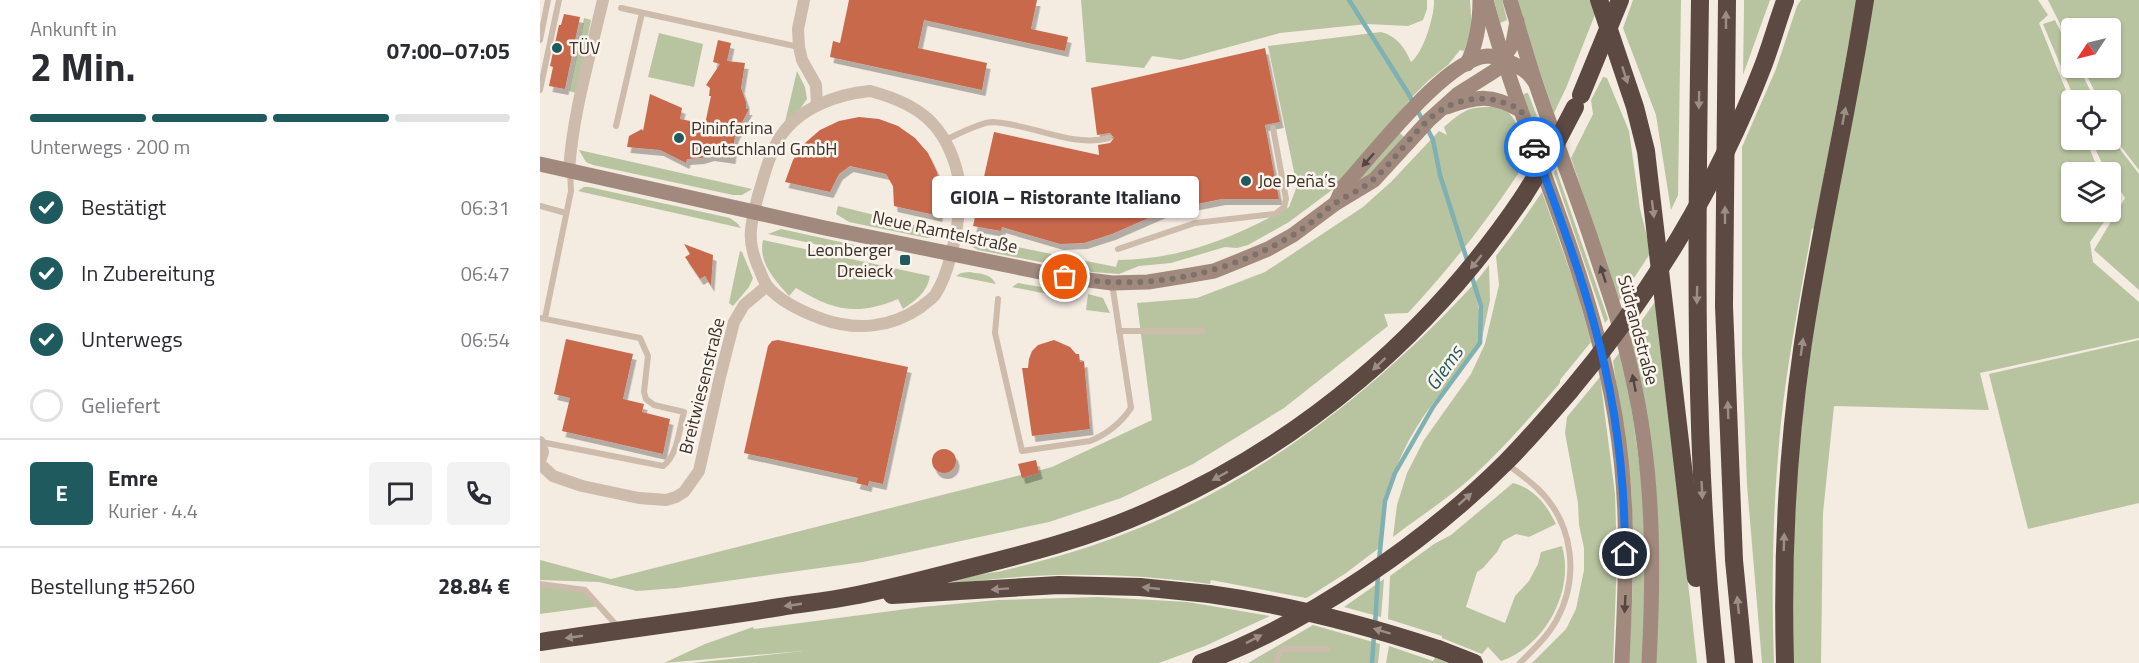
<!DOCTYPE html>
<html lang="de">
<head>
<meta charset="utf-8">
<style>
	body { margin:0; font-family:"Titillium Web",sans-serif; background:#f2f2f3; color:#2b2b33; height:100vh; display:flex; flex-direction:column; font-size:22px; white-space:nowrap }
	* { box-sizing:border-box; margin:0 }
	p { font-size:20px; color:#7c7c81 }
	.icon { flex:none; width:33px; height:33px; fill:none; stroke:currentColor; stroke-width:2; stroke-linecap:round; stroke-linejoin:round }
	.map { position:relative; flex:1; overflow:hidden }
	.side { display:flex; flex-direction:column; background:#fff; width:540px }
	.side>* { flex:none }
	.needle { width:39px; rotate:235deg }
	.controls { position:absolute; left:1521px; top:18px; display:grid; gap:12px }
	.controls a { display:grid; place-items:center; width:60px; height:60px; border-radius:6px; background:#fff; box-shadow:0 2px 4px #0004; font-size:30px }
	.pin { position:absolute; display:grid; place-items:center; width:51px; height:51px; color:#fff; margin:-26px; border:3px solid #fff; border-radius:50%; box-shadow:0 2px 6px #0007 }
	.courier { position:absolute; display:grid; place-items:center; width:60px; height:60px; margin:-30px; border:4px solid #1a73e8; border-radius:50%; background:#fff; color:#222; box-shadow:0 2px 8px #0007 }
	.bubble { position:absolute; height:42px; border-radius:6px; background:#fff; box-shadow:0 2px 4px #0004; font-size:20px; font-weight:700; line-height:42px; text-align:center }
	.overview em { font-style:normal; font-weight:700 }
	.overview div { display:flex; flex-direction:column-reverse }
	.overview { display:flex; align-items:center; justify-content:space-between; height:102px; padding:0 30px }
	h1 { font-size:39px; font-weight:700; line-height:45px }
	.bar { display:grid; grid-template-columns:repeat(4,1fr); gap:9px 6px; align-content:center; height:72px; padding:0 30px }
	.bar i { height:8px; border-radius:4px; background:#e1e1e2 }
	.bar .selected { background:#1f5a5e }
	.bar p { grid-column:span 4 }
	.line { display:flex; align-items:center; gap:15px; padding:0 30px; border-top:2px solid #e1e1e2 }
	.line div { flex:1 }
	.round { display:grid; place-items:center; flex:none; width:63px; height:63px; border-radius:6px; background:#f2f2f3 }
	ol { padding:0 30px; list-style:none }
	li { display:flex; align-items:center; gap:18px; height:66px }
	li p { margin-inline-start:auto }
	li .icon { padding:6px; border-radius:50%; background:#1f5a5e; color:#fff; stroke-width:4 }
	li:last-child { color:#7c7c81 }
	li i { width:33px; height:33px; border:3px solid #e1e1e2; border-radius:50% }
	main { display:flex; flex:1; min-height:0 }
	.map>svg:first-child { display:block }
</style>
</head>
<body>
<main>
<section class="side">
<div class="overview"><div><h1>2 Min.</h1><p>Ankunft in</p></div><em>07:00–07:05</em></div>
<div class="bar"><i class="selected"></i><i class="selected"></i><i class="selected"></i><i></i><p>Unterwegs · 200 m</p></div>
<ol>
<li><svg class="icon" aria-label="check" viewBox="0 0 24 24"><path d="M5 12l5 5 9-10"/></svg>Bestätigt<p>06:31</p></li>
<li><svg class="icon" aria-label="check" viewBox="0 0 24 24"><path d="M5 12l5 5 9-10"/></svg>In Zubereitung<p>06:47</p></li>
<li><svg class="icon" aria-label="check" viewBox="0 0 24 24"><path d="M5 12l5 5 9-10"/></svg>Unterwegs<p>06:54</p></li>
<li><i></i>Geliefert</li>
</ol>
<div class="line" style="height:108px"><b class="round" style="background:#1f5a5e;color:#fff">E</b><div><b>Emre</b><p>Kurier · 4.4</p></div><a class="round"><svg class="icon" aria-label="chat" viewBox="0 0 24 24"><path d="M4 5h16v11H9l-5 4z"/></svg></a><a class="round"><svg class="icon" aria-label="phone" viewBox="0 0 24 24"><path d="M5 4h4l2 5-3 2q2 4 5 5l2-3 5 2v4C11 20 4 13 5 4z"/></svg></a></div>
<div class="line" style="height:78px"><div>Bestellung #5260</div><b>28.84 €</b></div>
</section>
<div class="map">
<svg width="1599" height="663" viewBox="0 0 1599 663">
	<defs>
		<filter id="shadow"><feDropShadow dx="3.5" dy="6" stdDeviation="0" flood-color="#0004"/></filter>
	</defs>
	<rect width="100%" height="100%" fill="#f4ebe1"/>
	<g fill="#b8c4a0">
		<polygon points="541,0 887,0 887,9 883,20 868,26 827,24 740,33 641,60 612,56 604,68 546,62"/>
		<path d="M894,0H930L932,29L924,51L920,50L908,65L889,80L873,96L800,184L749,222L708,245L697,248L685,247L631,263L599,266L579,274L552,272L438,250C431,246 424,244 423,236L576,267L578,260C642,259 694,238 749,207L757,186L728,46L841,32C857,36 865,48 871,62C883,54 895,15 894,0Z"/>
		<polygon points="954,0 962,0 967,20 960,23"/>
		<polygon points="975,0 1051,0 1056,12 1026,88 1014,113"/>
		<polygon points="1093,0 1141,0 1138,195 1131,210 1116,115 1083,28"/>
		<polygon points="1204,0 1230,0 1203,75 1204,9"/>
		<path d="M1261,0H1317L1274,229L1272,228C1261,292 1248,357 1241,422C1233,502 1231,582 1234,663H1222L1207,485L1202,355V147L1236,69L1257,6Z"/>
		<polygon points="1332,0 1498,0 1508,15 1499,23 1531,103 1532,140 1546,140 1555,162 1562,172 1532,172 1532,212 1570,212 1571,185 1580,199 1550,242 1553,262 1599,302 1599,338 1440,373 1449,410 1294,406 1283,513 1281,663 1253,663 1252,612 1255,493 1264,399 1276,311"/>
		<polygon points="1508,0 1599,0 1599,170 1579,144 1571,125 1570,100 1559,100 1543,68 1570,68 1570,28 1532,28 1531,46"/>
		<polygon points="44,18 51,20 36,93 29,91"/>
		<polygon points="1515,20 1531,53 1532,68 1539,68 1555,100 1535,100 1503,24"/>
		<polygon points="119,33 163,44 154,87 108,77"/>
		<polygon points="257,71 265,87 267,99 258,112 245,122"/>
		<polygon points="1063,77 1067,78 1089,131 1100,209 1111,252 1079,301 1031,158 1053,114 1051,100"/>
		<polygon points="986,93 988,93 1003,132 998,140 983,95"/>
		<path d="M951,105C956,107 964,109 969,113C980,125 984,144 988,158C953,214 913,264 868,313L844,314L848,326L744,408L653,464L581,498L509,522L323,562L137,588L97,591L59,582L0,580V560L71,579L512,467L612,420L597,303L657,298L725,272L823,207L851,182L899,131L907,135L904,127C922,112 926,107 950,107Z"/>
		<polygon points="858,131 864,137 830,175 812,185"/>
		<polygon points="1571,133 1576,144 1599,174 1599,290 1554,250 1585,198 1571,176 1570,172 1568,172 1561,161 1551,140 1570,140"/>
		<polygon points="39,150 212,189 202,195 193,195 53,165 46,162"/>
		<polygon points="1016,169 1068,319 1065,323 1014,173"/>
		<polygon points="44,187 49,187 190,218 197,223 201,228 38,191"/>
		<path d="M1002,192L1037,291L1051,342L1020,380V383C992,415 964,448 932,477C906,500 879,517 853,537L857,505L867,473L884,440L931,374L945,344L959,285L956,256L981,223Z"/>
		<polygon points="298,206 403,232 393,238 387,238 309,222 296,214"/>
		<polygon points="241,229 314,245 340,258 228,234"/>
		<path d="M223,240L390,276C387,293 376,300 363,309L358,299C317,316 294,311 256,288L249,296C235,280 218,263 223,240Z"/>
		<polygon points="200,251 202,252 213,278 209,287 193,306 189,303"/>
		<polygon points="949,265 950,300 941,343 942,306 935,283"/>
		<path d="M429,272C441,274 450,273 456,284L416,276L421,273Z"/>
		<polygon points="478,283 540,294 537,300 472,287"/>
		<path d="M933,285C938,300 944,330 938,344C930,362 906,387 893,403C860,447 842,493 839,548L806,573L770,596L766,598L671,580L670,584C611,576 551,573 492,576C464,578 437,581 409,584C424,575 449,574 466,570C506,560 546,549 584,534C719,482 835,391 933,285Z"/>
		<polygon points="548,294 563,298 570,313 546,310"/>
		<polygon points="1117,299 1122,349 1157,663 1111,663 1115,588 1088,340"/>
		<polygon points="1599,340 1599,503 1488,529 1449,374"/>
		<polygon points="1083,348 1106,512 1103,663 1089,663 1094,561 1091,486 1073,361"/>
		<polygon points="1060,377 1075,494 1077,558 1073,663 992,663 1026,629 1036,609 1044,570 1044,548 1039,525 1038,503 1025,433 1027,417"/>
		<path d="M973,483C995,489 1006,504 1016,524L989,537L976,534L963,541L957,552L943,568L937,572L926,607L965,623L975,596L989,581L998,564L1001,552L1022,546C1035,591 1005,646 961,661L948,647L942,654L902,638V636L848,619L850,576L894,544L911,535Z"/>
		<polygon points="844,579 841,617 804,607"/>
		<polygon points="0,584 45,590 60,606 0,614"/>
		<polygon points="558,597 648,602 730,616 665,646 619,663 152,663 263,651 124,663 165,644 213,627 214,629 382,607 458,600"/>
		<polygon points="773,625 840,644 838,663 708,663"/>
		<polygon points="849,646 893,661 895,658 909,663 846,663"/>
	</g>
	<g fill="none" stroke-linecap="round" stroke-linejoin="round">
		<g stroke="#7fb0b2" stroke-width="4.5">
			<polyline points="809,0 868,93 883,121"/>
			<polyline points="887,128 893,140 900,175 928,263"/>
			<polyline points="839,561 845,501 855,473 893,407 940,343 941,306 931,274"/>
			<polyline points="835,626 838,575"/>
			<polyline points="832,663 834,635"/>
		</g>
	</g>
	<g fill="#c8694b" filter="url(#shadow)">
		<polygon points="309,0 497,0 491,29 528,37 525,51 384,20 378,48 447,63 442,90 290,57 293,41 300,43"/>
		<polygon points="24,14 40,17 25,89 9,86 13,67 10,66 19,25 21,25"/>
		<polygon points="178,40 191,43 187,61 205,63 201,88 206,102 206,109 209,109 195,136 192,158 171,155 161,158 147,159 146,163 120,150 87,147 89,136 102,129 103,131 110,94 142,108 140,119 165,124 171,96 169,96 170,88 166,85 180,64 173,62"/>
		<polygon points="725,48 740,122 725,125 739,199 682,199 627,210 572,234 544,243 520,244 462,227 461,231 433,226 454,132 559,155 558,145 570,143 574,138 570,133 557,135 551,88"/>
		<polygon points="319,117 339,119 358,126 375,138 388,153 397,172 401,192 399,216 354,206 353,186 346,174 310,166 299,174 290,192 245,182 253,160 265,143 280,130 299,121"/>
		<polygon points="144,244 173,255 171,286 165,276 160,279 145,257 150,254"/>
		<polygon points="26,339 93,354 83,399 104,404 102,412 130,419 123,454 22,431 30,398 14,394"/>
		<polygon points="238,340 368,367 343,484 329,481 328,486 316,483 318,478 204,453 228,346 232,341"/>
		<polygon points="514,340 530,347 536,354 539,354 540,362 544,361 550,429 492,436 482,368 488,368 489,359 492,351 498,345"/>
		<circle cx="404" cy="461" r="12"/>
		<polygon points="496,460 499,473 482,478 478,464"/>
	</g>
	<g fill="none" stroke-linecap="round" stroke-linejoin="round">
		<g stroke="#cdbbac" stroke-width="6">
			<polyline points="81,8 259,47"/>
			<polyline points="0,40 8,0"/>
			<polyline points="0,90 19,0"/>
			<polyline points="76,126 102,13"/>
			<path d="M405,140C417,135 440,122 453,122C492,124 531,148 569,138"/>
			<polyline points="0,206 26,213"/>
			<polyline points="578,249 655,223 735,214 744,207 746,199 733,128"/>
			<path d="M458,299L455,333L482,451L550,441C568,434 580,424 591,408L572,283"/>
			<path d="M0,318L100,338L108,356L104,392L106,399L114,405L144,412C139,429 138,455 123,466L1,442"/>
			<polyline points="5,318 31,191 30,171"/>
			<polyline points="579,331 663,331"/>
			<path d="M968,465C978,472 988,480 997,488C1034,523 1040,578 1016,621C1007,637 993,650 980,663"/>
			<polyline points="0,584 45,590 78,627"/>
			<polyline points="736,663 739,653 743,649 787,649"/>
		</g>
		<g stroke="#cdbbac" stroke-width="12">
			<polyline points="264,0 258,29 259,47 262,60 276,85 277,105"/>
			<path d="M330,91C353,97 377,106 393,124C407,139 416,162 419,181C423,210 411,271 395,295C391,300 385,303 381,307C351,328 316,331 282,319C263,312 241,302 228,287C224,282 222,276 220,271C206,242 210,226 218,196C224,176 229,155 240,137C259,108 297,94 330,91Z"/>
			<path d="M29,170C33,112 50,56 63,0"/>
			<polyline points="0,442 3,452 0,461"/>
			<polyline points="0,464 13,476 42,486 99,498 126,500 136,497 144,492 159,471 180,377 194,322 204,305 227,286"/>
		</g>
		<g stroke="#a18a7d" stroke-width="15">
			<path d="M946,0C975,110 1024,214 1054,324C1072,386 1083,453 1085,517C1087,566 1084,614 1082,663"/>
			<path d="M970,0C979,29 987,58 997,87C1014,137 1033,186 1050,236C1065,282 1082,327 1092,375C1114,470 1114,566 1109,663"/>
			<path d="M927,64C937,43 940,23 940,0"/>
			<path d="M907,107C938,96 951,94 980,110"/>
			<polyline points="0,164 285,228 525,277 572,283 608,282 645,276 674,271 694,263 728,249 753,235 796,203 834,180 889,120 918,94 956,70 973,43 977,21"/>
			<path d="M796,203L803,187C833,155 905,59 947,56C956,56 962,59 969,62C980,67 988,71 994,81"/>
		</g>
		<g stroke="#5c4a42" stroke-width="18">
			<polyline points="1059,0 1095,107 1106,151 1156,578"/>
			<path d="M1160,0C1157,221 1152,443 1176,663"/>
			<polyline points="1187,0 1184,306 1194,560 1204,663"/>
			<polyline points="352,595 519,585 600,587 669,594"/>
			<path d="M0,642C80,630 160,620 240,607C264,603 288,601 312,596C349,589 385,579 421,570C485,554 549,538 609,511C762,444 890,335 983,197"/>
			<polyline points="898,649 934,663"/>
			<path d="M661,663C766,625 887,541 966,462C989,439 1009,415 1030,391"/>
			<path d="M1245,663C1242,558 1247,454 1262,350C1279,232 1307,117 1325,0"/>
		</g>
		<g stroke="#5c4a42" stroke-width="18">
			<polyline points="1041,95 1080,0"/>
			<polyline points="983,197 1013,149 1035,107"/>
			<path d="M1030,391C1111,295 1178,183 1223,66C1231,45 1237,23 1245,1"/>
			<path d="M669,594C749,605 822,624 898,649"/>
		</g>
	</g>
	<defs><path id="oneway-solid" d="M-6-.8H1V-3.2L6.5 0L1 3.2V.8H-6Z" transform="scale(1.5)"/></defs>
	<g fill="#9c8e87">
		<use href="#oneway-solid" transform="translate(1186 20) rotate(-90)"/>
		<use href="#oneway-solid" transform="translate(1085 75) rotate(72)"/>
		<use href="#oneway-solid" transform="translate(1159 100) rotate(91)"/>
		<use href="#oneway-solid" transform="translate(1304 116) rotate(-79)"/>
		<use href="#oneway-solid" transform="translate(1113 209) rotate(83)"/>
		<use href="#oneway-solid" transform="translate(1185 215) rotate(-90)"/>
		<use href="#oneway-solid" transform="translate(936 262) rotate(129)"/>
		<use href="#oneway-solid" transform="translate(1157 295) rotate(91)"/>
		<use href="#oneway-solid" transform="translate(1262 347) rotate(-82)"/>
		<use href="#oneway-solid" transform="translate(839 364) rotate(137)"/>
		<use href="#oneway-solid" transform="translate(1188 410) rotate(-92)"/>
		<use href="#oneway-solid" transform="translate(680 476) rotate(151)"/>
		<use href="#oneway-solid" transform="translate(1162 490) rotate(87)"/>
		<use href="#oneway-solid" transform="translate(925 499) rotate(-42)"/>
		<use href="#oneway-solid" transform="translate(1244 542) rotate(-88)"/>
		<use href="#oneway-solid" transform="translate(611 588) rotate(-174)"/>
		<use href="#oneway-solid" transform="translate(460 589) rotate(176)"/>
		<use href="#oneway-solid" transform="translate(253 605) rotate(172)"/>
		<use href="#oneway-solid" transform="translate(1198 605) rotate(-96)"/>
		<use href="#oneway-solid" transform="translate(842 631) rotate(-163)"/>
		<use href="#oneway-solid" transform="translate(34 637) rotate(172)"/>
		<use href="#oneway-solid" transform="translate(714 639) rotate(-27)"/>
	</g>
	<g fill="#544640">
		<use href="#oneway-solid" transform="translate(828 160) rotate(132)"/>
		<use href="#oneway-solid" transform="translate(1063 274) rotate(-108)"/>
		<use href="#oneway-solid" transform="translate(1094 383) rotate(-101)"/>
		<use href="#oneway-solid" transform="translate(1085 604) rotate(93)"/>
	</g>
	<g fill="none" stroke-linecap="round" stroke-linejoin="round">
		<path stroke="#7c716b" stroke-width="6" stroke-dasharray="0 10.8" d="M525,277C607,292 691,275 761,230C774,221 785,210 797,202C810,194 825,188 836,177C855,160 882,120 903,109C930,94 954,96 981,110L994,147"/>
		<path stroke="#1a73e8" stroke-width="8" d="M994,147C1015,205 1038,264 1054,324C1075,398 1085,477 1085,554"/>
	</g>
	<g fill="#1f5a5e" stroke="#fbf5ee" stroke-width="2">
		<circle cx="17" cy="48" r="6"/>
		<circle cx="139" cy="138" r="6"/>
		<circle cx="706" cy="181" r="6"/>
		<rect x="359" y="254" width="12" height="12" rx="3"/>
	</g>
	<g text-anchor="middle" stroke-width="5" stroke-linejoin="round" paint-order="stroke">
		<g font-size="18" fill="#3b302b" stroke="#fbf5ee" text-anchor="start">
			<text x="29" y="54">TÜV</text>
			<text x="151" y="134">Pininfarina<tspan x="151" dy="21">Deutschland GmbH</tspan></text>
			<text x="718" y="187">Joe Peña’s</text>
			<text x="353" y="256" text-anchor="end">Leonberger<tspan x="353" dy="21">Dreieck</tspan></text>
		</g>
		<g font-size="18" fill="#3b302b" stroke="#fbf5ee">
			<text transform="translate(405 232) rotate(12)" y="6">Neue Ramtelstraße</text>
			<text transform="translate(1098 330) rotate(75)" y="6">Südrandstraße</text>
			<text transform="translate(162 386) rotate(-76)" y="6">Breitwiesenstraße</text>
		</g>
		<g font-size="20" font-style="italic" fill="#1f5a5e" stroke="#fbf5ee">
			<text transform="translate(904 368) rotate(-55)" y="7">Glems</text>
		</g>
	</g>
</svg>
<div class="controls">
<a><svg class="needle" viewBox="-14 -14 28 28"><path d="M0-13l5 13h-10z" fill="#e53935"/><path d="M0 13l5-13h-10z" fill="#7c7c81"/></svg></a>
<a><svg class="icon" aria-label="locate" viewBox="0 0 24 24"><circle cx="12" cy="12" r="6"/><path d="M12 2v4M12 18v4M2 12h4M18 12h4"/></svg></a>
<a><svg class="icon" aria-label="layers" viewBox="0 0 24 24"><path d="M12 4l9 5-9 5-9-5zM3 14l9 5 9-5"/></svg></a>
</div>
<div class="pin" style="left:525px;top:277px;background:#ea580c"><svg class="icon" aria-label="bag" viewBox="0 0 24 24"><path d="M5 8h14l-1 12H6zM9 8a3 3 0 0 1 6 0"/></svg></div>
<div class="pin" style="left:1085px;top:554px;background:#1f2937"><svg class="icon" aria-label="home" viewBox="0 0 24 24"><path d="M3 11l9-7 9 7M6 9v11h12V9"/></svg></div>
<div class="courier" style="left:994px;top:147px"><svg class="icon" aria-label="car" viewBox="0 0 24 24"><path d="M5 17H2v-5l4-1 3-4h7l3 4 3 1v5h-3M9 17h6M6 11h13"/><circle cx="7" cy="17" r="2"/><circle cx="17" cy="17" r="2"/></svg></div>
<div class="bubble" style="left:392px;top:176px;width:267px">GIOIA – Ristorante Italiano</div>
</div>
</main>
</body>
</html>
